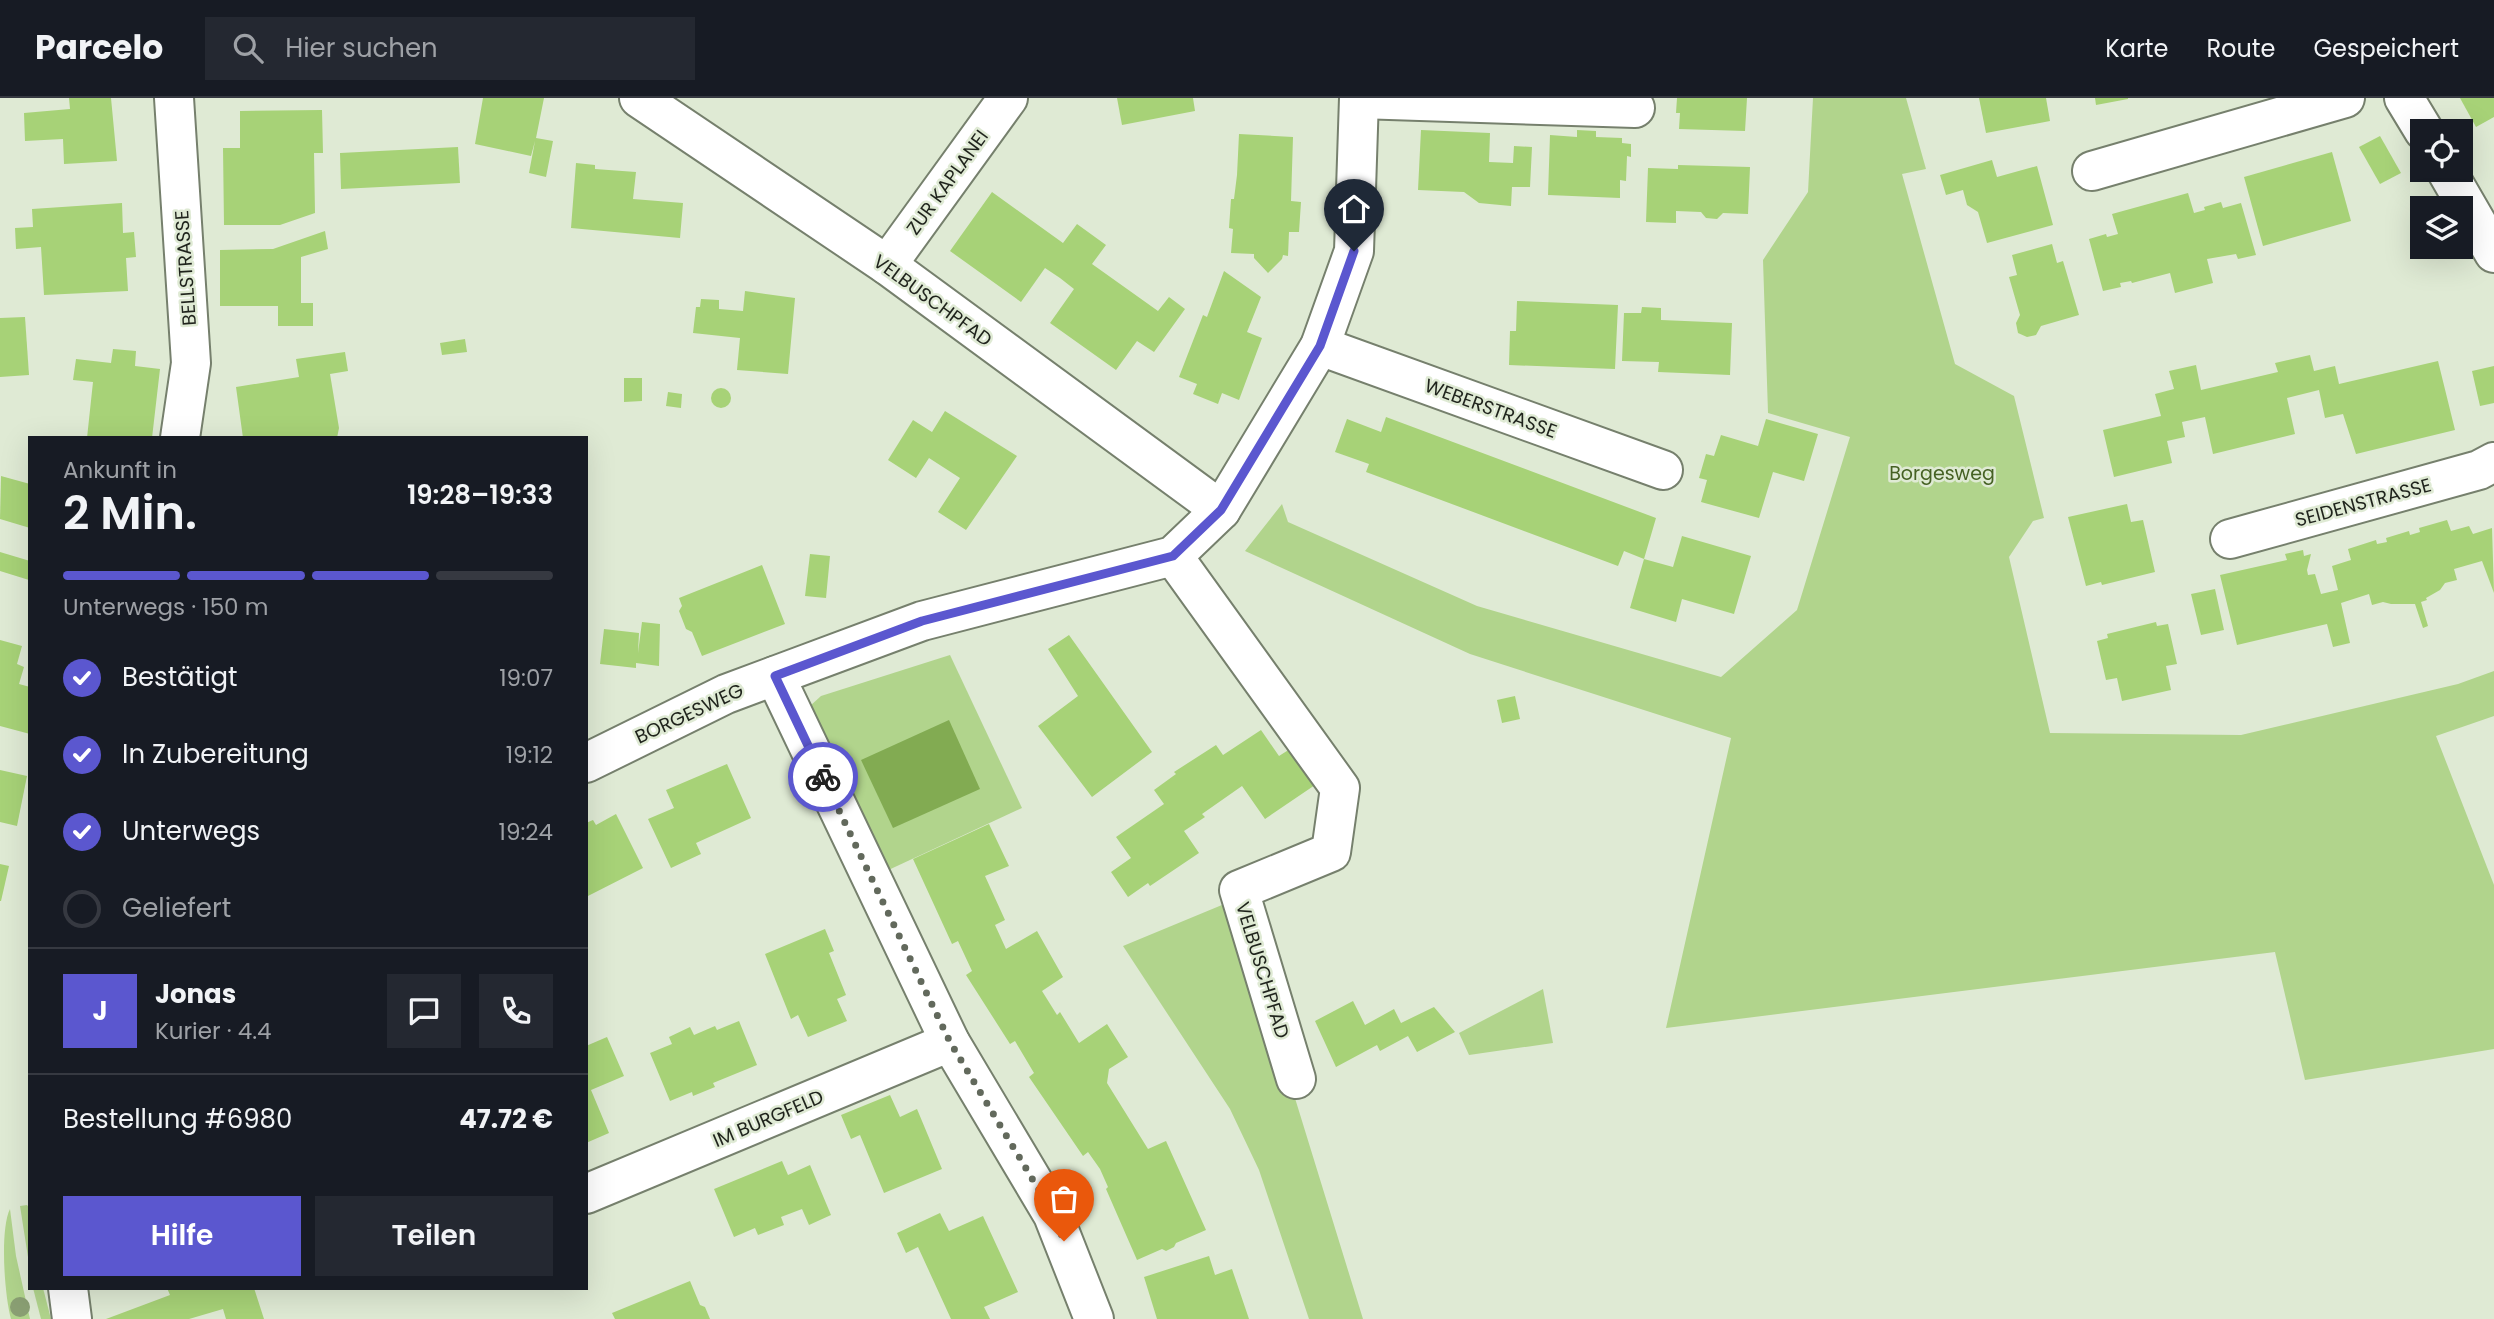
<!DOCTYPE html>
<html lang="de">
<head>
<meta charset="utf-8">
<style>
	body { margin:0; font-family:Poppins,sans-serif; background:#242831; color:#f1f3f6; height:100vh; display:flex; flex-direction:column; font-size:26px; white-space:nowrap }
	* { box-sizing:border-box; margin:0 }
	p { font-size:23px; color:#9ea1a6 }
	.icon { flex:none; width:38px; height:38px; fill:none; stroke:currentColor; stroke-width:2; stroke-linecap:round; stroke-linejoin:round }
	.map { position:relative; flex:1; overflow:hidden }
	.drawer { position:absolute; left:28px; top:338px; width:560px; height:854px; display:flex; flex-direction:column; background:#171b24; border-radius:0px; box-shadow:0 7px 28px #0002 }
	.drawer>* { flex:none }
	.fabs { position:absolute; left:2410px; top:21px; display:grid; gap:14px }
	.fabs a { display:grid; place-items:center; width:63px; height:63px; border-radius:0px; background:#171b24; box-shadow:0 7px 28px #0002; font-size:35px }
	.pin { position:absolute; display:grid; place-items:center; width:60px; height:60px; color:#fff; margin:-72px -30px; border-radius:50% 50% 50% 0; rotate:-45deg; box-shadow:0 0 7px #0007 }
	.pin .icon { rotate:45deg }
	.courier { position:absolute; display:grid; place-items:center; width:70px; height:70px; margin:-35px; border:5px solid #5b57cf; border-radius:50%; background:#fff; color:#222; box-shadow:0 2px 9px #0007 }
	.headline em { font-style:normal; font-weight:600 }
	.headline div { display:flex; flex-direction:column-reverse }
	.headline { display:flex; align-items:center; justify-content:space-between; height:119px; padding:0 35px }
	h1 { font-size:46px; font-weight:600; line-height:52px }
	.bar { display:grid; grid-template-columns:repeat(4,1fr); gap:10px 7px; align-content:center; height:84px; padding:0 35px }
	.bar i { height:9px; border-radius:5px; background:#363941 }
	.bar .active { background:#5b57cf }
	.bar p { grid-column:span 4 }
	.line { display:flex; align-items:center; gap:18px; padding:0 35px; border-top:2px solid #363941 }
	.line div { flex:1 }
	.round { display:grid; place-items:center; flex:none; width:74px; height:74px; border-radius:0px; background:#242831 }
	ol { padding:0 35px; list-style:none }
	li { display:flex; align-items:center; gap:21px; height:77px }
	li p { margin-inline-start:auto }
	li .icon { padding:7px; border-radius:50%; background:#5b57cf; color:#fff; stroke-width:4 }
	li:last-child { color:#9ea1a6 }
	li i { width:38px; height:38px; border:4px solid #363941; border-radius:50% }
	.cta { display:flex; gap:14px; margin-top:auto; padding:14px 35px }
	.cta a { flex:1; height:80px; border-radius:0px; background:#5b57cf; color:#fff; font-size:28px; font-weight:600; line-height:80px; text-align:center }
	.cta a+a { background:#242831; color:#f1f3f6 }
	header { display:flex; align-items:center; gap:42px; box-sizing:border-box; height:98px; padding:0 35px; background:#171b24; border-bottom:2px solid #363941 }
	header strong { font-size:33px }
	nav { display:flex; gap:38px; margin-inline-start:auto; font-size:24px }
	.search { width:490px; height:63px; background:#242831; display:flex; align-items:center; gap:18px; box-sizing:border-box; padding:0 24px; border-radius:0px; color:#9ea1a6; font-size:26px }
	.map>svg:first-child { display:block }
</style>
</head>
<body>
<header>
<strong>Parcelo</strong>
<div class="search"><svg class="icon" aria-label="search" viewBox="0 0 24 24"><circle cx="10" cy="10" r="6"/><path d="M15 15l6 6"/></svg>Hier suchen</div>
<nav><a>Karte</a><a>Route</a><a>Gespeichert</a></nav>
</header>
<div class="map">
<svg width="2494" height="1221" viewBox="0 0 2494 1221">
	<rect width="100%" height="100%" fill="#dfead4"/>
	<g fill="#b1d48c">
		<polygon points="1813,0 1906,0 1926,71 1902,76 1955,266 2014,298 2044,420 2033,423 2009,459 2050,635 2241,637 2458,586 2494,573 2494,618 2436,638 2494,787 2494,951 2305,982 2275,854 1666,930 1731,640 1470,556 1245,453 1282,406 1288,424 1477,508 1721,579 1797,512 1850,339 1768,315 1763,162 1808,94"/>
		<polygon points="950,557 1022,710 882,775 810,608 821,598"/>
		<polygon points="1234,802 1363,1221 1309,1221 1259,1072 1230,1011 1123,848"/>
		<polygon points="1543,891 1553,945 1469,957 1459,935"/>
		<polygon points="27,1107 30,1111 30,1172 20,1108"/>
		<path d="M10,1111L16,1158L30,1221H11C4,1195 0,1131 10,1111Z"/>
		<polygon points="33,1190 43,1190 51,1221 41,1221"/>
	</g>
	<polygon fill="#82ab52" points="949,622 980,691 893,730 861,662"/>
	<g fill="#a7d277">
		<polygon points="69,0 111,0 117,63 64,66 63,41 25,43 24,15 70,11"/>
		<polygon points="483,0 544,0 536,40 553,43 546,79 529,75 535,43 531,58 475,46"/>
		<polygon points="1117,0 1193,0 1195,13 1122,27"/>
		<polygon points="1677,0 1747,0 1745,33 1679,31 1680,15 1676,15"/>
		<polygon points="1979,0 2046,0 2050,23 1986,35"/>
		<polygon points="2095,0 2128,0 2128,1 2096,7"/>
		<polygon points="2460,0 2494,0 2494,19 2476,29"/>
		<polygon points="322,12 323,55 314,55 315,115 280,127 224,127 223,50 240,50 240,13"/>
		<polygon points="1421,32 1490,35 1489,64 1513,65 1514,48 1532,49 1530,89 1512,89 1511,108 1479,105 1464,94 1418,92"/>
		<polygon points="1577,32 1596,33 1596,39 1622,40 1622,45 1631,46 1631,59 1627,58 1626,83 1620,82 1620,100 1548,97 1550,37 1577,39"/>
		<polygon points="1239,36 1293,39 1291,103 1301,104 1299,134 1289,134 1288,158 1283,157 1282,161 1268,175 1254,160 1254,156 1231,155 1233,131 1229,130 1231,101 1234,101 1237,77"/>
		<polygon points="2380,38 2401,75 2380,86 2359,49"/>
		<polygon points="458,49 460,85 341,91 340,55"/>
		<polygon points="2332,54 2351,123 2263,148 2244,79"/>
		<polygon points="1992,62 1997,79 2037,68 2053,127 1987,145 1978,114 1967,107 1963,92 1946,97 1940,77"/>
		<polygon points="576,65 595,67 595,71 636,74 633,101 683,105 680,140 571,130"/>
		<polygon points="1678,67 1750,69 1748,116 1723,115 1717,121 1706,120 1701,114 1676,113 1676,125 1646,124 1648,70 1678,71"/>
		<polygon points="992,94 1063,145 1077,126 1106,147 1092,166 1158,213 1169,199 1185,211 1154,254 1137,243 1116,272 1050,225 1074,191 1060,180 1045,170 1021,204 950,153"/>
		<polygon points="2188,95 2194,115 2205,112 2204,109 2221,104 2223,110 2241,105 2256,157 2238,161 2236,156 2207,161 2213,185 2175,195 2170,175 2132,185 2131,183 2120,185 2121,189 2103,193 2089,141 2106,136 2107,139 2118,136 2112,116"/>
		<polygon points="122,105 123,135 134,134 136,159 126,160 128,193 44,197 41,149 16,151 15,130 33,129 32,111"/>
		<polygon points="325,133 328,151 301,159 301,205 313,205 313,228 278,228 278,208 220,208 220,152 273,151"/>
		<polygon points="2052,146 2057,165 2063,163 2079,217 2041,228 2036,237 2027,239 2018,235 2016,225 2020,217 2009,179 2017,177 2012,157"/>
		<polygon points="1224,173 1261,199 1247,234 1262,240 1239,302 1222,295 1218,306 1193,296 1197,286 1179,279 1203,217 1207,219"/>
		<polygon points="745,193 795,200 788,276 737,272 740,240 693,235 696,209 700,209 701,201 719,202 719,211 743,213"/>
		<polygon points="1517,203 1618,207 1615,271 1509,267 1510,233 1516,233"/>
		<polygon points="1642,209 1661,210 1661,222 1732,225 1730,277 1658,274 1659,264 1622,263 1624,215 1641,215"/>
		<polygon points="25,219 29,277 0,279 0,220"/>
		<polygon points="465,241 467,254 442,257 440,245"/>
		<polygon points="113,251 136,253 135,268 160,271 152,340 87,340 93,284 73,282 76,261 111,265"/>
		<polygon points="345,254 348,273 330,276 339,330 337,340 243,340 236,289 299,279 296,261"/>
		<polygon points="2310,257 2314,273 2335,268 2339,286 2438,263 2455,332 2356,356 2343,316 2325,320 2319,292 2287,300 2295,336 2213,356 2205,319 2182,324 2185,339 2167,343 2172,365 2114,379 2103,332 2161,318 2155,296 2174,291 2169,273 2196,267 2201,292 2278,274 2275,265"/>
		<polygon points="2494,268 2494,305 2480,308 2472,273"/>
		<polygon points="624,280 642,280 642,303 624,304"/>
		<circle cx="721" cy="300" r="10"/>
		<polygon points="668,294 682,296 681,310 666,308"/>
		<polygon points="945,313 1017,358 966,432 938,414 960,380 929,360 916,380 888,362 913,322 932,334"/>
		<polygon points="1386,319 1656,420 1644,461 1673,469 1682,438 1751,458 1734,516 1682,501 1676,524 1630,510 1644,461 1624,453 1618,468 1366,374 1369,366 1335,354 1347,321 1381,334"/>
		<polygon points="1766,321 1818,336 1804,383 1773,374 1759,420 1701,404 1707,382 1699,380 1706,356 1714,358 1721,337 1758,348"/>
		<polygon points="1,378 30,386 30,430 0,421"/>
		<polygon points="2127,406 2131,424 2143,422 2155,474 2102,487 2101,484 2086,488 2068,419"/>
		<polygon points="2447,422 2451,433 2469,428 2473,436 2492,430 2494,495 2482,463 2454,471 2457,482 2445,485 2440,492 2426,500 2427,502 2421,504 2428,528 2423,530 2415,506 2391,506 2383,504 2372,507 2369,496 2341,505 2350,545 2333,549 2327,526 2237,547 2220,477 2287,462 2285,456 2303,452 2304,458 2311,456 2307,472 2308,477 2315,476 2321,496 2338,492 2332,468 2351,462 2348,451 2376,442 2377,446 2387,444 2386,440 2409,433 2410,437 2420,434 2419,430"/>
		<polygon points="0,454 30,463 29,482 0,473"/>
		<polygon points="810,456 830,458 826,500 805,498"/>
		<polygon points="762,467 785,526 702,558 692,534 686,531 679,513 682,508 679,500"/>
		<polygon points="2215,491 2224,532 2201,537 2191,496"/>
		<polygon points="642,524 660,526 659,568 636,565 636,570 600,566 604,531 639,535 638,555"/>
		<polygon points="2156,524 2157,528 2168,526 2177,566 2166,568 2171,592 2122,603 2117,580 2106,582 2097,543 2108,540 2107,536"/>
		<polygon points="1069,537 1152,654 1092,699 1038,628 1078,598 1048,551"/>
		<polygon points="0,542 22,548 17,566 24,569 19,586 30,589 30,636 0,628"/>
		<polygon points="1515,598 1520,621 1502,625 1497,602"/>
		<polygon points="1261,632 1279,658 1290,651 1315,687 1265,721 1242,688 1202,716 1205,719 1184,733 1199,755 1150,788 1148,785 1128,799 1111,774 1131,760 1116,739 1164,706 1154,692 1176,676 1174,674 1216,647 1223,657"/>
		<polygon points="727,666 751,720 696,745 701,756 671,770 648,721 674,710 666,692"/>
		<polygon points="0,672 27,678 17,728 0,724"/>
		<polygon points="616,716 643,770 586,799 586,725 593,722 596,727"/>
		<polygon points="989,726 1009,768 985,778 1005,822 995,827 1006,851 1037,833 1063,879 1042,893 1057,917 1060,914 1079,945 1107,926 1128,959 1109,971 1107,985 1148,1051 1166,1043 1206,1132 1176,1145 1174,1149 1166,1153 1162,1151 1137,1162 1106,1091 1108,1089 1100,1071 1088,1054 1083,1058 1029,979 1034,975 1015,943 1010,946 966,877 972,873 958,843 952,846 913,761"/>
		<polygon points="0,766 9,768 1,803 0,803"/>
		<polygon points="825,831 834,853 829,855 846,897 837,901 847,923 808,939 798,917 791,921 765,856"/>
		<polygon points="1353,903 1365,927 1394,911 1401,925 1434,909 1455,934 1417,954 1408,938 1380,953 1377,947 1336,969 1315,923"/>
		<polygon points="739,923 757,967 713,985 715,989 693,998 692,994 670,1003 650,955 672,946 669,939 690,929 694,937 715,928 717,932"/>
		<polygon points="607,939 624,978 591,992 609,1035 586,1045 586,948"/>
		<polygon points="890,997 900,1019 917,1011 942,1071 884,1095 860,1037 851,1041 841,1017"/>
		<polygon points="782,1063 788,1077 810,1067 831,1117 809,1127 802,1111 781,1119 784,1127 758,1137 755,1130 734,1139 714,1091"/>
		<polygon points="940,1115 949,1133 983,1118 1018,1194 984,1209 990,1221 951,1221 918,1149 906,1155 897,1135"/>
		<polygon points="1209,1158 1215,1177 1232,1171 1249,1221 1157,1221 1144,1179"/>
		<polygon points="690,1183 700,1207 705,1209 710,1221 615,1221 612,1215"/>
		<polygon points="167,1190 254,1190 264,1221 226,1221 223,1211 189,1221 106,1221 170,1197"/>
	</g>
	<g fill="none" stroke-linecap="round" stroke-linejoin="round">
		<defs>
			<g id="street">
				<polyline points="174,0 191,265 180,340"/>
				<polyline points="639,0 887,167 1221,412"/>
				<polyline points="2404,0 2424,33"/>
				<polyline points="1359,1 1635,10"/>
				<polyline points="2446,72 2494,155"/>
				<polyline points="2092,73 2345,0"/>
				<polyline points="887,167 1008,0"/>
				<polyline points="1320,248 1663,372"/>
				<polyline points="2230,441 2479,372 2494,364"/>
				<polyline points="1173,458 1340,690 1331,754 1239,792 1296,981"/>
				<polyline points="775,578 950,944 1053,1117 1094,1221"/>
				<polyline points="586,665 726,596 922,523 1173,458 1221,412 1320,248 1354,153 1359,0"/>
				<polyline points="586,1096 950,944"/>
				<polyline points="68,1190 72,1221"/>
			</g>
		</defs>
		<use href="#street" stroke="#76806d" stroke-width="42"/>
		<use href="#street" stroke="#fff" stroke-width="38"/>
	</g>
	<circle fill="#8a9f73" cx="20" cy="1209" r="10"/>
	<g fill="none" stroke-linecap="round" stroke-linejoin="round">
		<polyline stroke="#62695c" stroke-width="7" stroke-dasharray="0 12.6" points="823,679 950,944 1054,1117 1064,1143"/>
		<polyline stroke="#5b57cf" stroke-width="9" points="823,679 775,578 922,523 1173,458 1221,412 1320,248 1354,153"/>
	</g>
	<g text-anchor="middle" stroke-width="5" stroke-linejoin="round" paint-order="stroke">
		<g font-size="19" fill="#1f231c" stroke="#dfead4">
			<text transform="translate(947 84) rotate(-54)" y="7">ZUR KAPLANEI</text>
			<text transform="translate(185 170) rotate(-94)" y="7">BELLSTRASSE</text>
			<text transform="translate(933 202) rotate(36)" y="7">VELBUSCHPFAD</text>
			<text transform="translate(1491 310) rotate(20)" y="7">WEBERSTRASSE</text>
			<text transform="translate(2363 404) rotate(-15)" y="7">SEIDENSTRASSE</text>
			<text transform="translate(689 615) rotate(-25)" y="7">BORGESWEG</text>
			<text transform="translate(1263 872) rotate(73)" y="7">VELBUSCHPFAD</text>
			<text transform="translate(768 1020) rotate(-23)" y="7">IM BURGFELD</text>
		</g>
		<g font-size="19" fill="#456123" stroke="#dfead4">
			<text x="1942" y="382">Borgesweg</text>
		</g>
	</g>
</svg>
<div class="fabs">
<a><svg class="icon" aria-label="locate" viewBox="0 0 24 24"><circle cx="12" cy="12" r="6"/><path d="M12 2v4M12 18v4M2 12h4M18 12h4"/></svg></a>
<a><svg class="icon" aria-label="layers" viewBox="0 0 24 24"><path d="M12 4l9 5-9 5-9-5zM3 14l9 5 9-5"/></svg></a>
</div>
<div class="pin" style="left:1064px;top:1143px;background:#ea580c"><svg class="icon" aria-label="bag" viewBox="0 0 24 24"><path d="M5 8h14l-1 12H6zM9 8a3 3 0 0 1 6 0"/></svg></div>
<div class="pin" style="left:1354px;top:153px;background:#1f2937"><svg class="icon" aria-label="home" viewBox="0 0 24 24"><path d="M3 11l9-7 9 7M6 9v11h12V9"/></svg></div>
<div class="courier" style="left:823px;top:679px"><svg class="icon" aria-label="bike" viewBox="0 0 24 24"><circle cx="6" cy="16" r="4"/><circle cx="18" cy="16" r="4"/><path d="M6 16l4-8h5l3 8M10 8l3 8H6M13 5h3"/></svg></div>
<section class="drawer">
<div class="headline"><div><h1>2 Min.</h1><p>Ankunft in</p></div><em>19:28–19:33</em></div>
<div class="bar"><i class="active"></i><i class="active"></i><i class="active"></i><i></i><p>Unterwegs · 150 m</p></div>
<ol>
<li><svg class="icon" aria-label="check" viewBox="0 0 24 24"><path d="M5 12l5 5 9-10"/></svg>Bestätigt<p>19:07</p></li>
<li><svg class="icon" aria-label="check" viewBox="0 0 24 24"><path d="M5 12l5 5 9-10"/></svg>In Zubereitung<p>19:12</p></li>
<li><svg class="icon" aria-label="check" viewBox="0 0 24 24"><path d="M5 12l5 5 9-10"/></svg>Unterwegs<p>19:24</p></li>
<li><i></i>Geliefert</li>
</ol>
<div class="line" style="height:126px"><b class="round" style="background:#5b57cf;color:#fff">J</b><div><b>Jonas</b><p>Kurier · 4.4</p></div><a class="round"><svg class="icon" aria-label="chat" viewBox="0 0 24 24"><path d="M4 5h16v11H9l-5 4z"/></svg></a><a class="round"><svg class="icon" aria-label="phone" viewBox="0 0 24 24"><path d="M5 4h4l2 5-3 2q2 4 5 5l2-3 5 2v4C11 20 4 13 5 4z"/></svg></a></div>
<div class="line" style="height:91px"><div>Bestellung #6980</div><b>47.72 €</b></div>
<div class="cta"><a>Hilfe</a><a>Teilen</a></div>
</section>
</div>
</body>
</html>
